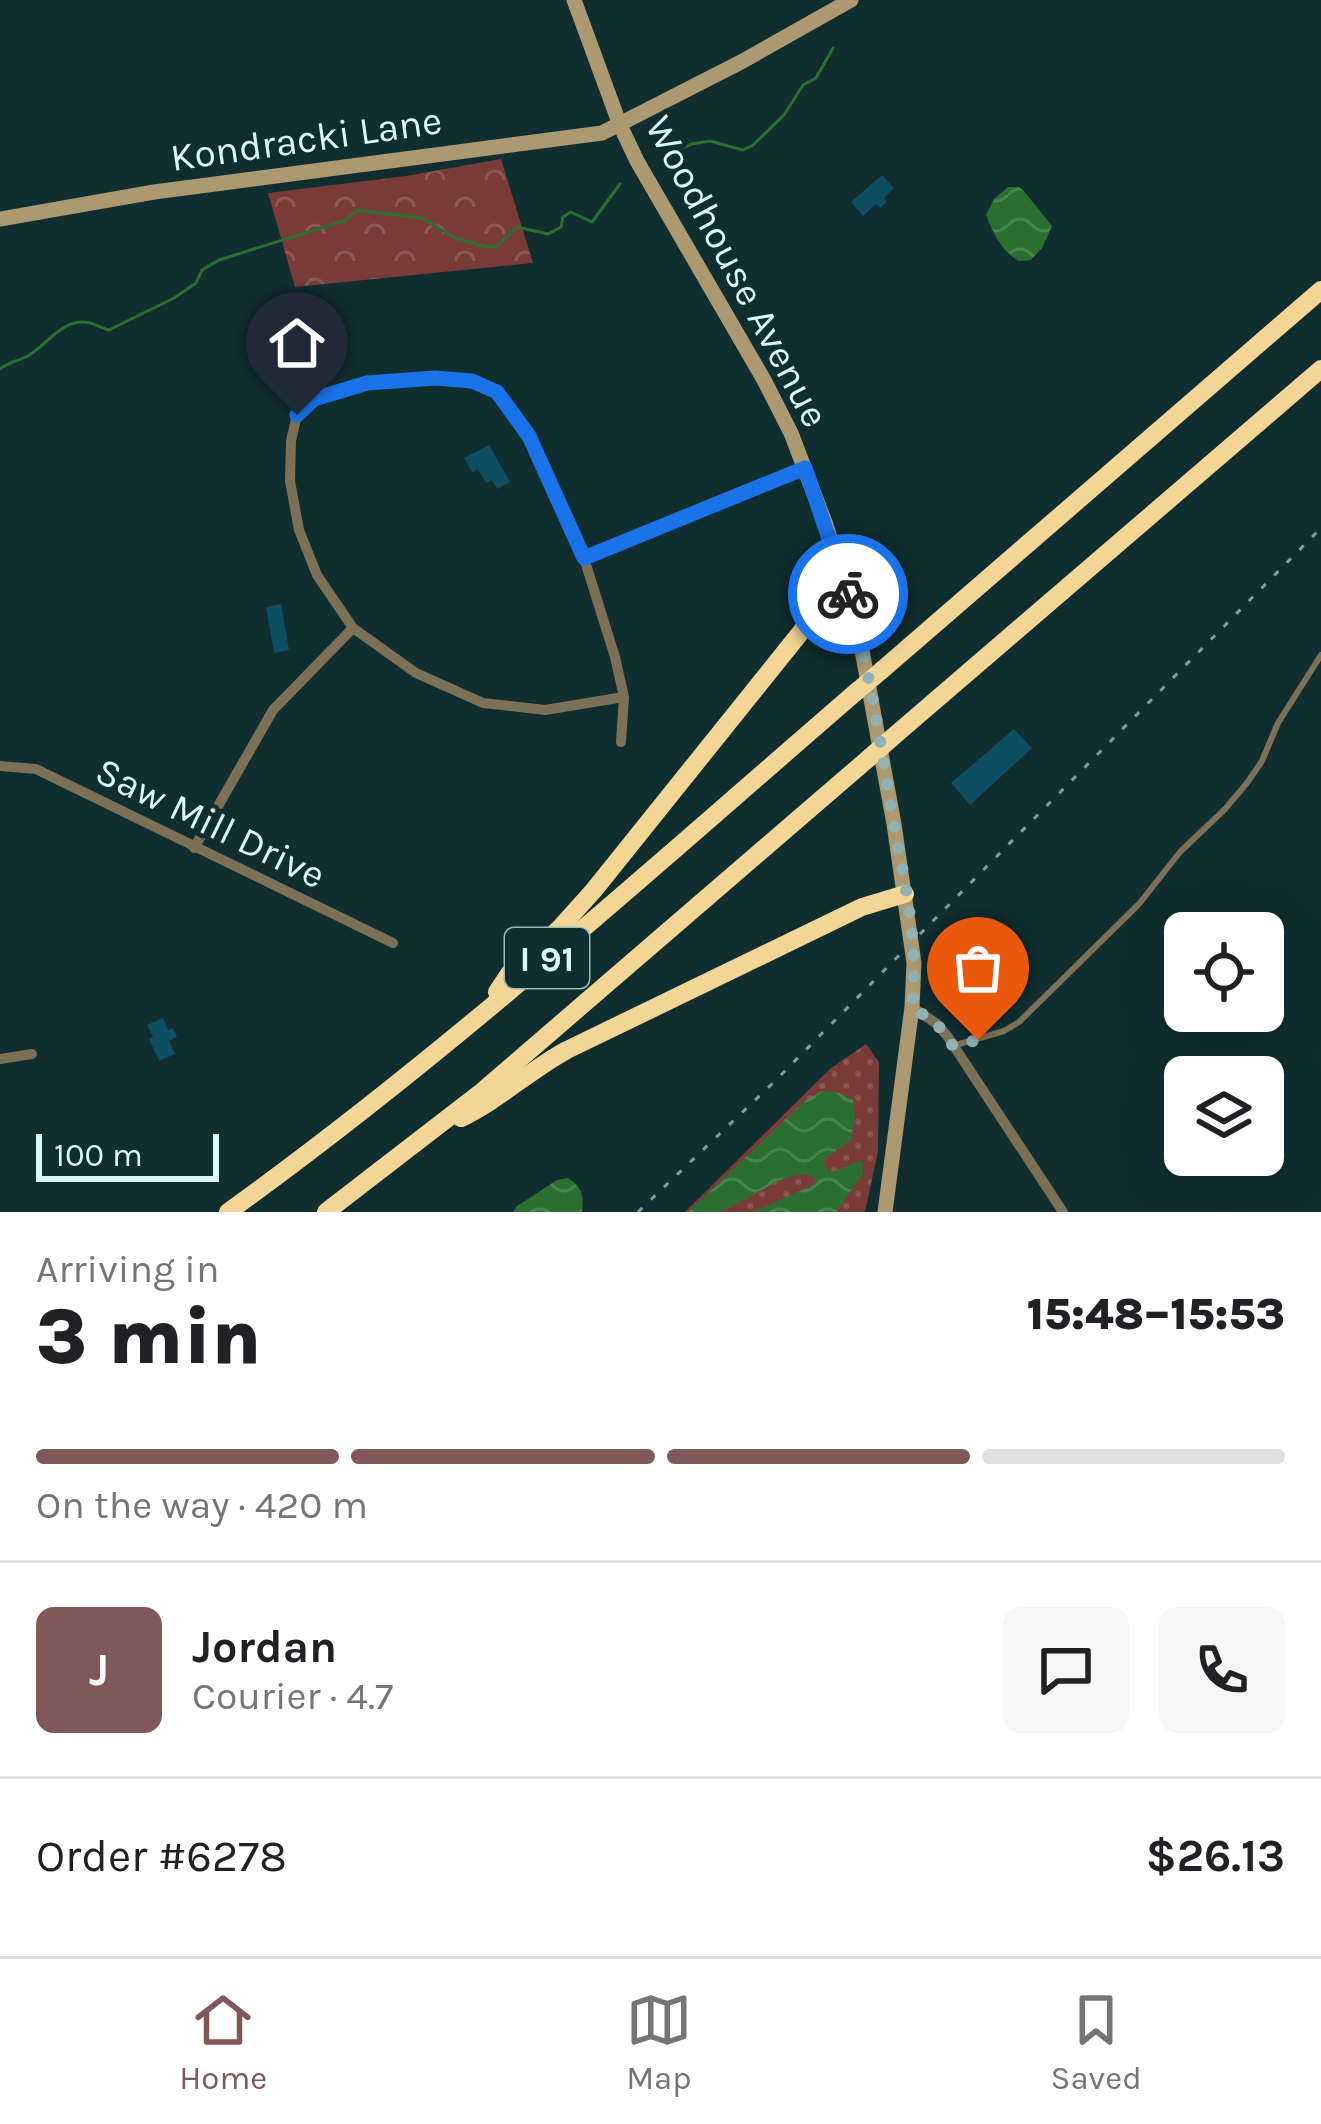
<!DOCTYPE html>
<html lang="en">
<head>
<meta charset="utf-8">
<style>
	body { margin:0; font-family:Karla,sans-serif; background:#f6f6f6; color:#202124; height:100vh; display:flex; flex-direction:column; font-size:45px; white-space:nowrap }
	* { box-sizing:border-box; margin:0 }
	p { font-size:39px; color:#757577 }
	.icon { flex:none; width:66px; height:66px; fill:none; stroke:currentColor; stroke-width:2; stroke-linecap:round; stroke-linejoin:round }
	.map { position:relative; height:1212px; overflow:hidden }
	.sheet { display:flex; flex-direction:column; background:#fff; flex:1 }
	.sheet>* { flex:none }
	.buttons { position:absolute; left:1164px; top:912px; display:grid; gap:24px }
	.buttons a { display:grid; place-items:center; width:120px; height:120px; border-radius:18px; background:#fff; box-shadow:0 12px 48px #0002; font-size:60px }
	.scale { position:absolute; left:36px; bottom:30px; width:183px; box-sizing:border-box; padding-left:12px; border:6px solid #d7f9fc; border-top:0; font-size:33px; line-height:42px; white-space:nowrap; color:#d7f9fc; -webkit-text-stroke:9px #102d30; paint-order:stroke }
	.pin { position:absolute; display:grid; place-items:center; width:102px; height:102px; color:#fff; margin:-123px -51px; border-radius:50% 50% 50% 0; rotate:-45deg; box-shadow:0 0 12px #0007 }
	.pin .icon { rotate:45deg }
	.courier { position:absolute; display:grid; place-items:center; width:120px; height:120px; margin:-60px; border:9px solid #1a73e8; border-radius:50%; background:#fff; color:#222; box-shadow:0 3px 15px #0007 }
	.summary em { font-style:normal; font-weight:800 }
	.summary div { display:flex; flex-direction:column-reverse }
	.summary { display:flex; align-items:center; justify-content:space-between; height:204px; padding:0 36px }
	h1 { font-size:78px; font-weight:800; line-height:90px }
	.bar { display:grid; grid-template-columns:repeat(4,1fr); gap:18px 12px; align-content:center; height:144px; padding:0 36px }
	.bar i { height:15px; border-radius:9px; background:#e0e0e0 }
	.bar .active { background:#805857 }
	.bar p { grid-column:span 4 }
	.line { display:flex; align-items:center; gap:30px; padding:0 36px; border-top:3px solid #e0e0e0 }
	.line div { flex:1 }
	.round { display:grid; place-items:center; flex:none; width:126px; height:126px; border-radius:18px; background:#f6f6f6 }
	.dock { display:flex; justify-content:space-around; align-items:center; height:168px; border-top:3px solid #e0e0e0; background:#fff; font-size:33px; color:#757577 }
	.dock a { display:grid; justify-items:center; gap:6px }
	.dock .active { color:#805857 }
	.map>svg:first-child { display:block }
</style>
</head>
<body>
<div class="map">
<svg width="1321" height="1212" viewBox="0 0 1321 1212">
	<defs>
		<pattern id="grass-dots" width="8" height="8" patternUnits="userSpaceOnUse" patternTransform="scale(3)"><rect width="8" height="8" fill="#793b38"/><path d="M2 2h.1M6 6h.1" fill="none" stroke="#8b5856" stroke-width="1.8" stroke-linecap="round"/></pattern>
		<pattern id="forest-crowns" width="20" height="18" patternUnits="userSpaceOnUse" patternTransform="scale(3)"><rect width="20" height="18" fill="#793b38"/><path d="M2 6a3 3 0 1 1 6 0M12 15a3 3 0 1 1 6 0" fill="none" stroke="#8b5856"/></pattern>
		<pattern id="water-waves" width="16" height="10" patternUnits="userSpaceOnUse" patternTransform="scale(3)"><rect width="16" height="10" fill="#2b6f30"/><path d="M0 5q4-4 8 0t8 0" fill="none" stroke="#49844f"/></pattern>
	</defs>
	<rect width="100%" height="100%" fill="#102d30"/>
	<polygon fill="url(#grass-dots)" points="866,1044 879,1062 878,1151 865,1212 685,1212 830,1069"/>
	<polygon fill="url(#forest-crowns)" points="501,159 533,263 295,287 268,193 406,176"/>
	<g fill="url(#water-waves)">
		<path d="M1008,187H1019L1023,190L1052,226L1042,248L1031,260L1019,261C1002,252 993,233 986,215L994,199Z"/>
		<path d="M822,1091L839,1093L853,1099L855,1116L851,1140L826,1158L824,1166L832,1172L859,1161H862L863,1174L836,1212H754L815,1184L813,1176C784,1166 746,1206 716,1212C708,1212 696,1212 688,1212L805,1101Z"/>
		<path d="M568,1178C582,1187 584,1195 582,1212H513L517,1206L557,1180Z"/>
	</g>
	<g fill="none" stroke-linecap="round" stroke-linejoin="round">
		<g stroke="#2b6f30" stroke-width="3">
			<polyline points="661,156 692,144 710,141 743,150 752,146 784,115 803,85 816,78 833,48"/>
			<path d="M0,369C9,362 18,361 28,356C47,345 64,316 90,323C96,325 102,328 109,330L174,298L196,283L202,270L219,260L346,220L357,210L422,218L455,238L487,247L497,246L517,227L548,234L561,227L563,217L571,212L592,222L620,184"/>
		</g>
	</g>
	<g fill="#0d4e63">
		<polygon points="882,175 894,188 884,198 887,202 880,208 876,204 863,216 851,202"/>
		<polygon points="489,445 510,482 497,489 492,480 486,483 478,469 472,472 464,458"/>
		<polygon points="281,604 289,650 274,653 266,607"/>
		<polygon points="1014,729 1032,748 970,805 951,783"/>
		<polygon points="163,1018 168,1030 173,1028 177,1037 169,1041 175,1054 159,1061 149,1039 153,1037 147,1025"/>
	</g>
	<g fill="none" stroke-linecap="round" stroke-linejoin="round">
		<polyline stroke="#7c7057" stroke-width="6" points="956,1045 1004,1031 1019,1022 1139,904 1180,852 1225,809 1247,783 1262,761 1278,723 1321,655"/>
		<g stroke="#7c7057" stroke-width="10">
			<polyline points="584,558 805,468"/>
			<polyline points="621,742 624,697 615,657 584,558 529,436 497,392 472,381 435,378 366,383 314,399 297,415 291,441 290,481 299,530 317,575 353,628 416,673 483,703 545,710 624,697"/>
			<polyline points="0,766 36,769 393,943"/>
			<polyline points="194,848 273,710 353,628"/>
			<polyline points="912,1007 937,1024 948,1037 1063,1212"/>
			<polyline points="0,1059 32,1054"/>
		</g>
		<g stroke="#ac9971" stroke-width="15">
			<polyline points="574,0 620,125 637,161 764,380 791,433 826,525 859,634 894,824 914,963 912,1007 885,1212"/>
			<polyline points="0,219 154,192 602,133 741,62 851,0"/>
		</g>
		<g stroke="#f3d596" stroke-width="18">
			<polyline points="882,670 1321,290"/>
			<polyline points="894,736 1321,369"/>
			<polyline points="497,992 509,974 559,929 594,890 817,612 846,589"/>
			<path d="M461,1118C499,1100 530,1070 567,1050L862,907L905,894"/>
			<path d="M228,1212C449,1053 651,869 856,692"/>
			<polyline points="326,1212 479,1094 869,758"/>
		</g>
		<polyline stroke="#7f9fa2" stroke-width="3" stroke-dasharray="6 12" stroke-linecap="butt" points="638,1212 774,1082 1321,528"/>
		<g stroke="#f3d596" stroke-width="18">
			<polyline points="856,692 882,670"/>
			<polyline points="869,758 894,736"/>
		</g>
	</g>
	<g fill="none" stroke-linecap="round" stroke-linejoin="round">
		<path stroke="#91b2b5" stroke-width="12" stroke-dasharray="0 21.6" d="M848,594C869,665 880,740 892,813C903,876 920,944 912,1007L937,1024L953,1046L978,1040"/>
		<polyline stroke="#1a73e8" stroke-width="15" points="297,415 314,399 367,383 435,378 472,381 497,392 529,436 584,558 805,468 848,594"/>
	</g>
	<g text-anchor="middle" stroke-width="10" stroke-linejoin="round" paint-order="stroke">
		<rect fill="#102d30" stroke="#9bbcbf" stroke-width="3" x="505" y="928" width="84" height="60" rx="9"/>
		<g font-size="36" font-weight="bold" fill="#d7f9fc">
			<text x="547" y="971">I 91</text>
		</g>
		<g font-size="39" fill="#d7f9fc" stroke="#102d30">
			<text transform="translate(306 138) rotate(-8)" y="14">Kondracki Lane</text>
			<text transform="translate(738 271) rotate(62)" y="14">Woodhouse Avenue</text>
			<text transform="translate(211 822) rotate(26)" y="14">Saw Mill Drive</text>
		</g>
	</g>
</svg>
<div class="buttons">
<a><svg class="icon" aria-label="locate" viewBox="0 0 24 24"><circle cx="12" cy="12" r="6"/><path d="M12 2v4M12 18v4M2 12h4M18 12h4"/></svg></a>
<a><svg class="icon" aria-label="layers" viewBox="0 0 24 24"><path d="M12 4l9 5-9 5-9-5zM3 14l9 5 9-5"/></svg></a>
</div>
<div class="scale">100 m</div>
<div class="pin" style="left:978px;top:1040px;background:#ea580c"><svg class="icon" aria-label="bag" viewBox="0 0 24 24"><path d="M5 8h14l-1 12H6zM9 8a3 3 0 0 1 6 0"/></svg></div>
<div class="pin" style="left:297px;top:415px;background:#1f2937"><svg class="icon" aria-label="home" viewBox="0 0 24 24"><path d="M3 11l9-7 9 7M6 9v11h12V9"/></svg></div>
<div class="courier" style="left:848px;top:594px"><svg class="icon" aria-label="bike" viewBox="0 0 24 24"><circle cx="6" cy="16" r="4"/><circle cx="18" cy="16" r="4"/><path d="M6 16l4-8h5l3 8M10 8l3 8H6M13 5h3"/></svg></div>
</div>
<section class="sheet">
<div class="summary"><div><h1>3 min</h1><p>Arriving in</p></div><em>15:48–15:53</em></div>
<div class="bar"><i class="active"></i><i class="active"></i><i class="active"></i><i></i><p>On the way · 420 m</p></div>
<div class="line" style="height:216px"><b class="round" style="background:#805857;color:#fff">J</b><div><b>Jordan</b><p>Courier · 4.7</p></div><a class="round"><svg class="icon" aria-label="chat" viewBox="0 0 24 24"><path d="M4 5h16v11H9l-5 4z"/></svg></a><a class="round"><svg class="icon" aria-label="phone" viewBox="0 0 24 24"><path d="M5 4h4l2 5-3 2q2 4 5 5l2-3 5 2v4C11 20 4 13 5 4z"/></svg></a></div>
<div class="line" style="height:156px"><div>Order #6278</div><b>$26.13</b></div>
</section>
<nav class="dock">
<a class="active"><svg class="icon" aria-label="home" viewBox="0 0 24 24"><path d="M3 11l9-7 9 7M6 9v11h12V9"/></svg>Home</a>
<a><svg class="icon" aria-label="map" viewBox="0 0 24 24"><path d="M3 6l6-2 6 2 6-2v14l-6 2-6-2-6 2zM9 4v14M15 6v14"/></svg>Map</a>
<a><svg class="icon" aria-label="saved" viewBox="0 0 24 24"><path d="M7 4h10v16l-5-4-5 4z"/></svg>Saved</a>
</nav>
</body>
</html>
